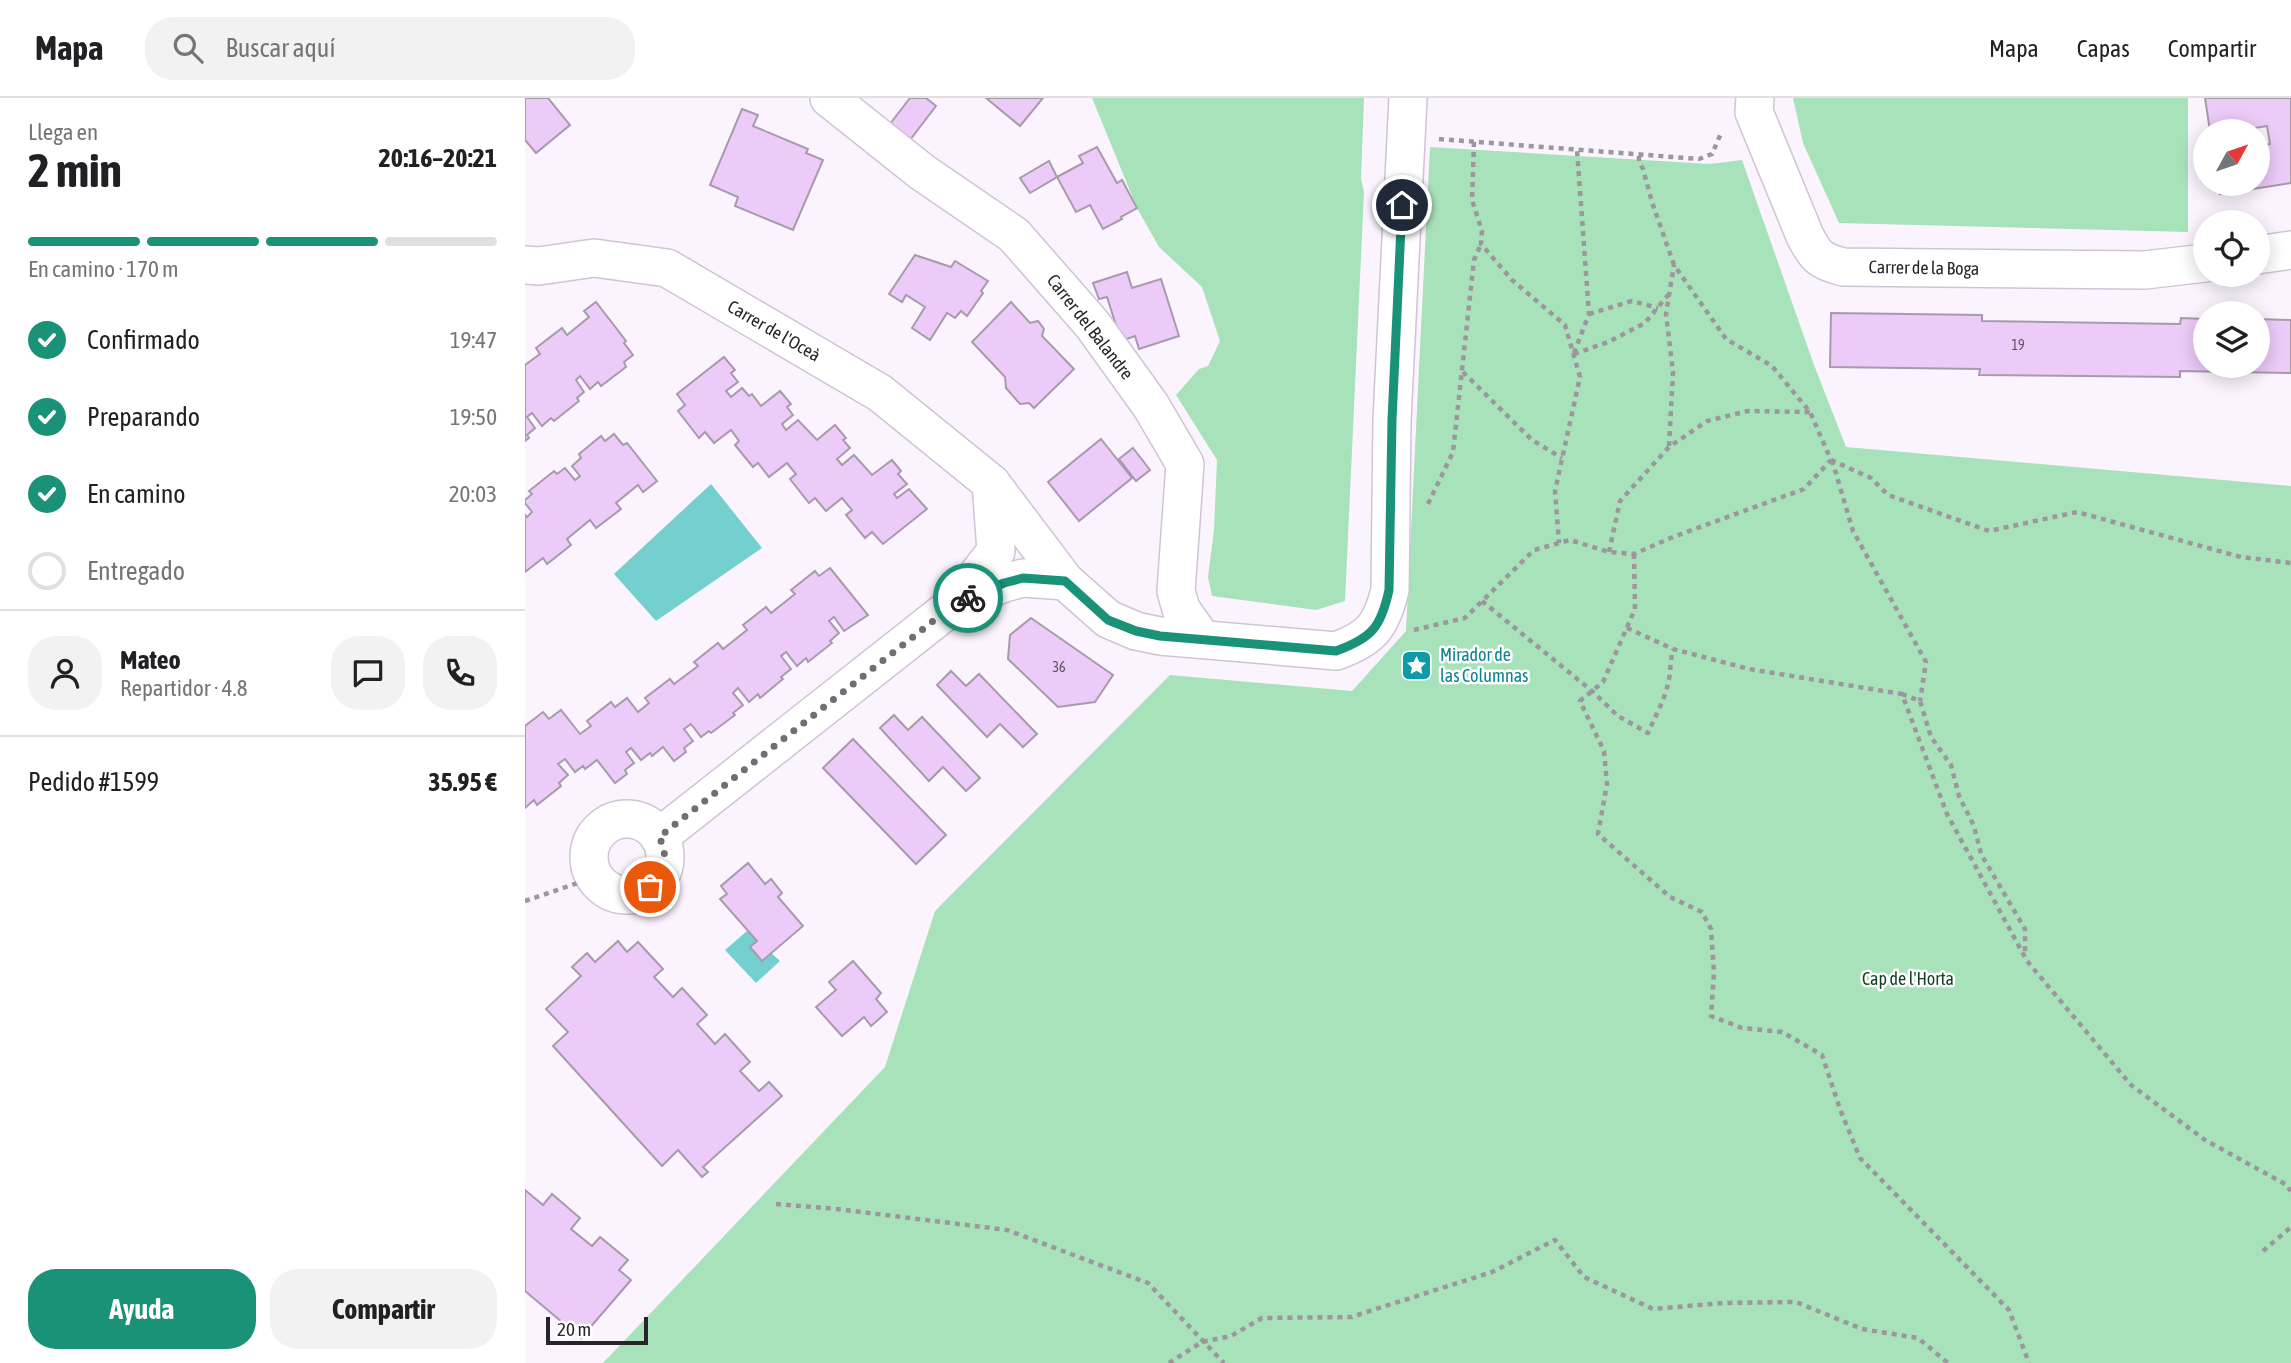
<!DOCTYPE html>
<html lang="es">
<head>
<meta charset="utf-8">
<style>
	body { margin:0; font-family:"Asap Condensed",sans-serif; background:#f2f2f2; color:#202124; height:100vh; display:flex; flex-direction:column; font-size:26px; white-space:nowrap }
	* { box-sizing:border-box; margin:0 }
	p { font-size:23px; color:#757577 }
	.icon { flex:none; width:38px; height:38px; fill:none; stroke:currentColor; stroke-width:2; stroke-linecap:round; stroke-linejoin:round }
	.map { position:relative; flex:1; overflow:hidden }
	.details { display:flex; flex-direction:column; background:#fff; width:525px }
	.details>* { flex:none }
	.needle { width:46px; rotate:50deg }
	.controls { position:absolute; left:1668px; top:21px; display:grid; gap:14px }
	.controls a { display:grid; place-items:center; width:77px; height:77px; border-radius:50%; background:#fff; box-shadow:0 4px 18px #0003; font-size:35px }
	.scale { position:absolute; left:21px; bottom:18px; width:102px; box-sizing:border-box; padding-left:7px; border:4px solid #29242a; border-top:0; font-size:19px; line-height:24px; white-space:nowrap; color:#29242a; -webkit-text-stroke:5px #fff; paint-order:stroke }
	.pin { position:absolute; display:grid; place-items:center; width:60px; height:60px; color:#fff; margin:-30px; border:4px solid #fff; border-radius:50%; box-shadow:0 2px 7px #0007 }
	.courier { position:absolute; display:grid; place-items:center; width:70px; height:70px; margin:-35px; border:5px solid #199278; border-radius:50%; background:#fff; color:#222; box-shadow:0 2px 9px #0007 }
	.head em { font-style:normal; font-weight:700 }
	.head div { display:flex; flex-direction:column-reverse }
	.head { display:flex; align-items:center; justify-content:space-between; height:119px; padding:0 28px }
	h1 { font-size:46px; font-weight:700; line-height:52px }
	.bar { display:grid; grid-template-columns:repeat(4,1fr); gap:10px 7px; align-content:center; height:84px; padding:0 28px }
	.bar i { height:9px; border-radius:5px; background:#e0e0e0 }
	.bar .current { background:#199278 }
	.bar p { grid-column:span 4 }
	.line { display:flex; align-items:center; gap:18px; padding:0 28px; border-top:2px solid #e0e0e0 }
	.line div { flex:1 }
	.round { display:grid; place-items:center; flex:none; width:74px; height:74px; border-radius:28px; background:#f2f2f2 }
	ol { padding:0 28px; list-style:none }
	li { display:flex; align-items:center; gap:21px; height:77px }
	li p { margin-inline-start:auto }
	li .icon { padding:7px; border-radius:50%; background:#199278; color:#fff; stroke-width:4 }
	li:last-child { color:#757577 }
	li i { width:38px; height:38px; border:4px solid #e0e0e0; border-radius:50% }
	.action { display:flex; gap:14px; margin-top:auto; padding:14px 28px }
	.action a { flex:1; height:80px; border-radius:28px; background:#199278; color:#fff; font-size:28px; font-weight:700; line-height:80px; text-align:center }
	.action a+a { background:#f2f2f2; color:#202124 }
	header { display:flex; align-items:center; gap:42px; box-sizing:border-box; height:98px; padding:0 35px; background:#fff; border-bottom:2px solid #e0e0e0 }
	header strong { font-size:33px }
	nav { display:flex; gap:38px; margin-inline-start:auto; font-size:24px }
	.search { width:490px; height:63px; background:#f2f2f2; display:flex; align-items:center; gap:18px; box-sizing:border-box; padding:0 24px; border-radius:28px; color:#757577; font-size:26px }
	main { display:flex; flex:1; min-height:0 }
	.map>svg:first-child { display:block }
</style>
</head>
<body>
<header>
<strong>Mapa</strong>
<div class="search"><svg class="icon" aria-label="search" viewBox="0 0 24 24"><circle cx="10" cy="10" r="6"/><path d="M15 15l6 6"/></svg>Buscar aquí</div>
<nav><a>Mapa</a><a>Capas</a><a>Compartir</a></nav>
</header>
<main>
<section class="details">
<div class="head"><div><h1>2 min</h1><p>Llega en</p></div><em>20:16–20:21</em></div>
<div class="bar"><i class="current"></i><i class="current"></i><i class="current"></i><i></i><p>En camino · 170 m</p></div>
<ol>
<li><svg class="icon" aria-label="check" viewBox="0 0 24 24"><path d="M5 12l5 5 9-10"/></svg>Confirmado<p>19:47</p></li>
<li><svg class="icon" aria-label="check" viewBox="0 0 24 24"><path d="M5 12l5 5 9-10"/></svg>Preparando<p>19:50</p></li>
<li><svg class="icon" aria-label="check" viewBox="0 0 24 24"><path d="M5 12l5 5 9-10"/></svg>En camino<p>20:03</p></li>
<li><i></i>Entregado</li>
</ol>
<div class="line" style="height:126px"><a class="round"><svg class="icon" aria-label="person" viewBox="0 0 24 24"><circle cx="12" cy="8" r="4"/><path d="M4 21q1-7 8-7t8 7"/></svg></a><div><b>Mateo</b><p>Repartidor · 4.8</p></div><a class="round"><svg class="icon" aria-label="chat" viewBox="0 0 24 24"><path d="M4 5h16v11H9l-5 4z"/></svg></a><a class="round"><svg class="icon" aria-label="phone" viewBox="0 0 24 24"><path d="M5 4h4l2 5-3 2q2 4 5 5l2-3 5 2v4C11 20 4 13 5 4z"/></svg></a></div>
<div class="line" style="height:91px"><div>Pedido #1599</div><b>35.95 €</b></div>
<div class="action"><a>Ayuda</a><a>Compartir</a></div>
</section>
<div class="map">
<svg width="1766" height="1265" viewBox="0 0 1766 1265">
	<rect width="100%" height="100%" fill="#fbf4fe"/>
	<g fill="#a8e2ba">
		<polygon points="567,0 839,0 836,81 839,94 820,503 791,512 687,498 683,479 689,432 692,362 651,297 674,271 683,268 695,243 677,189 634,149 612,110"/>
		<polygon points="1268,0 1663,0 1663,134 1314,125 1278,45"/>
		<polygon points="905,49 1185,66 1217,62 1289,267 1321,349 1766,388 1766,1265 78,1265 360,969 410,813 645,577 827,593 881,533"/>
	</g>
	<g fill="#74cfcf">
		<polygon points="186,386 237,450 131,523 89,476"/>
		<polygon points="222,833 255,863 231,885 200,852"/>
	</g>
	<g fill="#eccbf8" stroke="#a79bab" stroke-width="2">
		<polygon points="0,0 23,0 45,27 11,55 0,42"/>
		<polygon points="385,0 401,0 411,8 378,51 358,35"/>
		<polygon points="461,0 518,0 495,28"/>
		<polygon points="1680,0 1766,0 1766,85 1695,96 1694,86 1732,86 1732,48 1745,46 1742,28 1724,31 1724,33 1685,33"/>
		<polygon points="217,11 233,17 228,28 283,51 281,55 298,62 268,132 210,108 213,99 185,87"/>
		<polygon points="572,49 592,85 597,82 612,110 596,119 597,121 578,131 565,107 551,114 532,79 558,65 554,58"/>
		<polygon points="524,63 532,79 505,95 495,80"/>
		<polygon points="390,157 426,169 430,163 463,183 456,193 458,195 442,218 436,213 430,220 422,215 405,242 387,230 400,209 381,197 377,204 364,196"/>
		<polygon points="602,174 607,190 636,181 654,238 614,251 610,238 596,243 582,199 574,201 568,185"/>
		<polygon points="71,204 101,243 99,245 108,257 99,264 101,269 76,288 73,284 65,291 55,278 51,282 59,294 52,300 54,303 29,323 26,320 17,328 7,315 2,319 10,330 2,337 4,340 0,343 0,267 15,256 11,250 37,230 42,237 64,219 59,213"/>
		<polygon points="486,204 505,225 513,223 519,231 517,238 549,271 509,310 504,305 495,306 481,290 480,279 447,244"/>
		<polygon points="1306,215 1457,217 1457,223 1655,226 1656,220 1680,221 1680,268 1732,268 1732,221 1766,222 1766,275 1655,273 1655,279 1454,277 1455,271 1305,269"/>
		<polygon points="199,259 210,272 206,275 213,284 201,293 206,299 217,290 224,298 227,296 236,308 255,293 266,306 262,309 268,317 257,326 261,332 273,322 292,342 310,327 321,340 318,342 325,350 312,361 317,367 329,357 347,377 367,362 376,373 373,376 382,386 369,396 372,400 384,391 402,411 358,446 347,434 340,440 321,417 327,412 317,400 301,413 290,400 284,405 265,381 271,376 262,365 244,379 233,365 228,369 210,347 214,343 206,332 189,345 180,334 174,340 153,313 160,307 152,296"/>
		<polygon points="89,336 98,347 102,345 132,383 118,394 113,387 91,405 96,411 71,430 65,422 42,441 46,447 22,466 18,460 0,474 0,417 2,419 7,414 0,405 0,402 7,396 4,393 29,373 32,376 40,370 50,382 55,378 47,368 56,360 54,356 76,338 80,343"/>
		<polygon points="576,341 607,380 554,423 523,384"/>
		<polygon points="608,350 625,372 611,383 594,361"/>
		<polygon points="305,470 343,517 319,533 309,519 304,523 314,535 305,543 307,545 283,564 281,560 272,568 261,554 256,558 266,571 256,579 258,581 235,600 233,596 224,604 213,590 208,595 218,607 208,615 210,617 186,635 184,633 176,639 166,626 159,631 168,643 159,650 161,654 149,663 138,649 127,658 125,655 116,662 106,650 101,654 109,665 100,672 102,676 90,685 72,662 60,671 58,668 50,674 40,661 33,666 43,677 34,685 36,688 12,707 9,702 0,710 0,628 18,614 24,621 36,612 55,636 66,628 62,623 86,604 90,609 102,600 113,614 124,605 120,600 145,581 149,586 173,568 169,564 193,545 198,551 222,532 218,527 241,509 246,515 270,496 266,492 290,473 294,478"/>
		<polygon points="506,520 588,577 570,604 533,609 483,561 485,537"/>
		<polygon points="426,573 441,588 454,576 512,636 498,649 475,626 462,639 412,587"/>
		<polygon points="369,617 383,632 397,619 455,680 441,693 418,669 404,683 355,630"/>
		<polygon points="328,641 421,737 391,766 298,670"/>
		<polygon points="223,765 240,786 246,781 257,795 253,799 278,828 237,863 225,849 232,843 195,801 202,796 196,788"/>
		<polygon points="93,843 102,854 113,844 138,871 129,879 148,899 157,890 182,917 172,926 190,946 200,936 225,964 215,973 234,993 244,984 257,998 178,1069 183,1074 177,1079 153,1052 137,1068 28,948 43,934 21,911 56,878 47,869 62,855 70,864"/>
		<polygon points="328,863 356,895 351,901 362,914 346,928 339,919 317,938 291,909 311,892 304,884"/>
		<polygon points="0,1092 18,1107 27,1096 55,1120 46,1131 67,1148 75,1139 103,1162 94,1172 106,1182 56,1240 0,1193"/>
	</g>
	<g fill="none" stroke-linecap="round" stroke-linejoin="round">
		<defs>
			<g id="street">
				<polyline points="304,0 397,74 489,137 567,226 626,308 660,366 651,493 656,511 677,541"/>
				<path d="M1230,0L1229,14L1280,138C1291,159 1295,163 1318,169L1620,172L1680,165"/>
				<polyline points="1732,157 1766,152"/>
				<path d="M0,167L14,168L69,160L142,170L355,295L466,385L540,483L583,521L611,533L635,538L811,553C847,540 856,528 865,492L867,322L883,0"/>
				<polyline points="432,504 471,453 466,385"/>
				<circle cx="102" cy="759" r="38"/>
				<polyline points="134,739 431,505 479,485 498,480 540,483"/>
			</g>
		</defs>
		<use href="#street" stroke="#d0c4d4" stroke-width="40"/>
		<g stroke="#9c969e" stroke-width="4.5" stroke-dasharray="5 5" stroke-linecap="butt">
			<polyline points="914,41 1174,61 1187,56 1197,33"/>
			<polyline points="949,44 947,102 957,133 956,146 987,182 1040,227 1055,279 1030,393 1034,445"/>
			<polyline points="1064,216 1107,203 1133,210"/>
			<polyline points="1049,255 1064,216 1052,52"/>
			<polyline points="1049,256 1083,244 1120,225 1143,197"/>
			<polyline points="938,274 1007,342 1037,360"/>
			<polyline points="1144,348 1148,274 1141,216 1149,167"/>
			<polyline points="1306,362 1346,380 1363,397 1464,433 1552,414 1716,459 1766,465"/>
			<polyline points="1307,362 1328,433 1401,564 1395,603"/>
			<polyline points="903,406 928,354 949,162 956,146"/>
			<polyline points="1084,454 1095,403 1144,349 1182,323 1223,313 1285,314"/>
			<polyline points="1109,456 1110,511 1078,584 1055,603 1079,653 1082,686 1073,736 1145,799 1177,814 1186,831 1189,875 1186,918 1217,930 1257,934 1297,957 1315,1011 1335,1060 1484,1212 1504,1265"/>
			<path d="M957,503L1067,593L1093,618L1123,635C1130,619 1139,603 1143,586C1146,574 1145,563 1148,551"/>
			<polyline points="1102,530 1148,551 1224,571 1377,596 1422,716 1502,863 1606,987 1680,1042 1760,1086 1766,1093"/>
			<polyline points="889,532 940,520 1009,452 1045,442 1084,454 1109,456 1148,439 1279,391 1306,362 1285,314 1247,268 1201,241 1149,167 1127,104 1118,71 1114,63 1114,56"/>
			<polyline points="1377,596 1395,603 1406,639 1426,667 1434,698 1449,728 1456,756 1500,831 1500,858"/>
			<polyline points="0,803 70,779"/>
			<polyline points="251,1106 312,1111 482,1132 623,1185 699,1265"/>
			<polyline points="1738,1153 1766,1129"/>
			<polyline points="644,1265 677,1244 706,1238 737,1220 826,1219 967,1174 1030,1142 1059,1179 1128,1211 1198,1205 1271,1204 1337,1231 1393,1240 1423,1265"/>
		</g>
		<use href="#street" stroke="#fff" stroke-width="37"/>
	</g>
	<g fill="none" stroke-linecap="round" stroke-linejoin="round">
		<path stroke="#726d74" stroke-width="7" stroke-dasharray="0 12.6" d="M125,789C140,774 144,758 134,739L431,505L443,500"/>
		<path stroke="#199278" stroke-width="9" d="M443,500L479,485L498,480L540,483L583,522L611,533L635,538L811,553C847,540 856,529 864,492L867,322L877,107"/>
	</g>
	<defs>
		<symbol id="sight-square" viewBox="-11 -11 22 22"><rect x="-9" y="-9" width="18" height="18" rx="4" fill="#0f9aa8" stroke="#fff"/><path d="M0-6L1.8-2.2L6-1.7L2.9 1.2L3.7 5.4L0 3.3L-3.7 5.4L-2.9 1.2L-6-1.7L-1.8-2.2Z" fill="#fff"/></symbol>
	</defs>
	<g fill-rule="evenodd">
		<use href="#sight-square" x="874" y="550" width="35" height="35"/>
	</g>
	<g text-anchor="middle" stroke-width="5" stroke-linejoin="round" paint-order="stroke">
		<g font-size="14" fill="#5a4e5e">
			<text x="1493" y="252">19</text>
			<text x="534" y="574">36</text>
		</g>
		<g font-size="18" fill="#29242a" stroke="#fff">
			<text transform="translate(1399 170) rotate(1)" y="6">Carrer de la Boga</text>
			<text transform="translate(565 229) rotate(52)" y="6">Carrer del Balandre</text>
			<text transform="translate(249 233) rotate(30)" y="6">Carrer de l'Oceà</text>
		</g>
		<g font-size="18" fill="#0d838f" stroke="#fff" text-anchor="start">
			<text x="915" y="563">Mirador de<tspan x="915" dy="21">las Columnas</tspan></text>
		</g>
		<g font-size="18" fill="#0f3f24" stroke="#fff">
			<text x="1383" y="887">Cap de l'Horta</text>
		</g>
	</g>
</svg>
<div class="controls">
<a><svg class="needle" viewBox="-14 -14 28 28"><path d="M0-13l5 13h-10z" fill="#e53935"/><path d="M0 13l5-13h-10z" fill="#757577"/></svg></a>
<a><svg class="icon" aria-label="locate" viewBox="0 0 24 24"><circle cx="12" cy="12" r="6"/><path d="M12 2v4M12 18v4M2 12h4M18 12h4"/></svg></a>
<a><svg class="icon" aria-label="layers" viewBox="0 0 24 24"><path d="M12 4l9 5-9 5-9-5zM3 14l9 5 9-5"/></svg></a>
</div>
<div class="scale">20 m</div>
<div class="pin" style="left:125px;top:789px;background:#ea580c"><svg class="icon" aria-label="bag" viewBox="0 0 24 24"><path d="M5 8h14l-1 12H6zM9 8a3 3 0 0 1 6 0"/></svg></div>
<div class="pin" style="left:877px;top:107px;background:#1f2937"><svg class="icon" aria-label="home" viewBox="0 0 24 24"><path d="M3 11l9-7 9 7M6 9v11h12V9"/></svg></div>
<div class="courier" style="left:443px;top:500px"><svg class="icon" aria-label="bike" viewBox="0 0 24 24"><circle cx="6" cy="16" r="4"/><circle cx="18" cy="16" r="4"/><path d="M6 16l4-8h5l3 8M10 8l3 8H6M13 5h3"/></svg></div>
</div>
</main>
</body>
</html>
